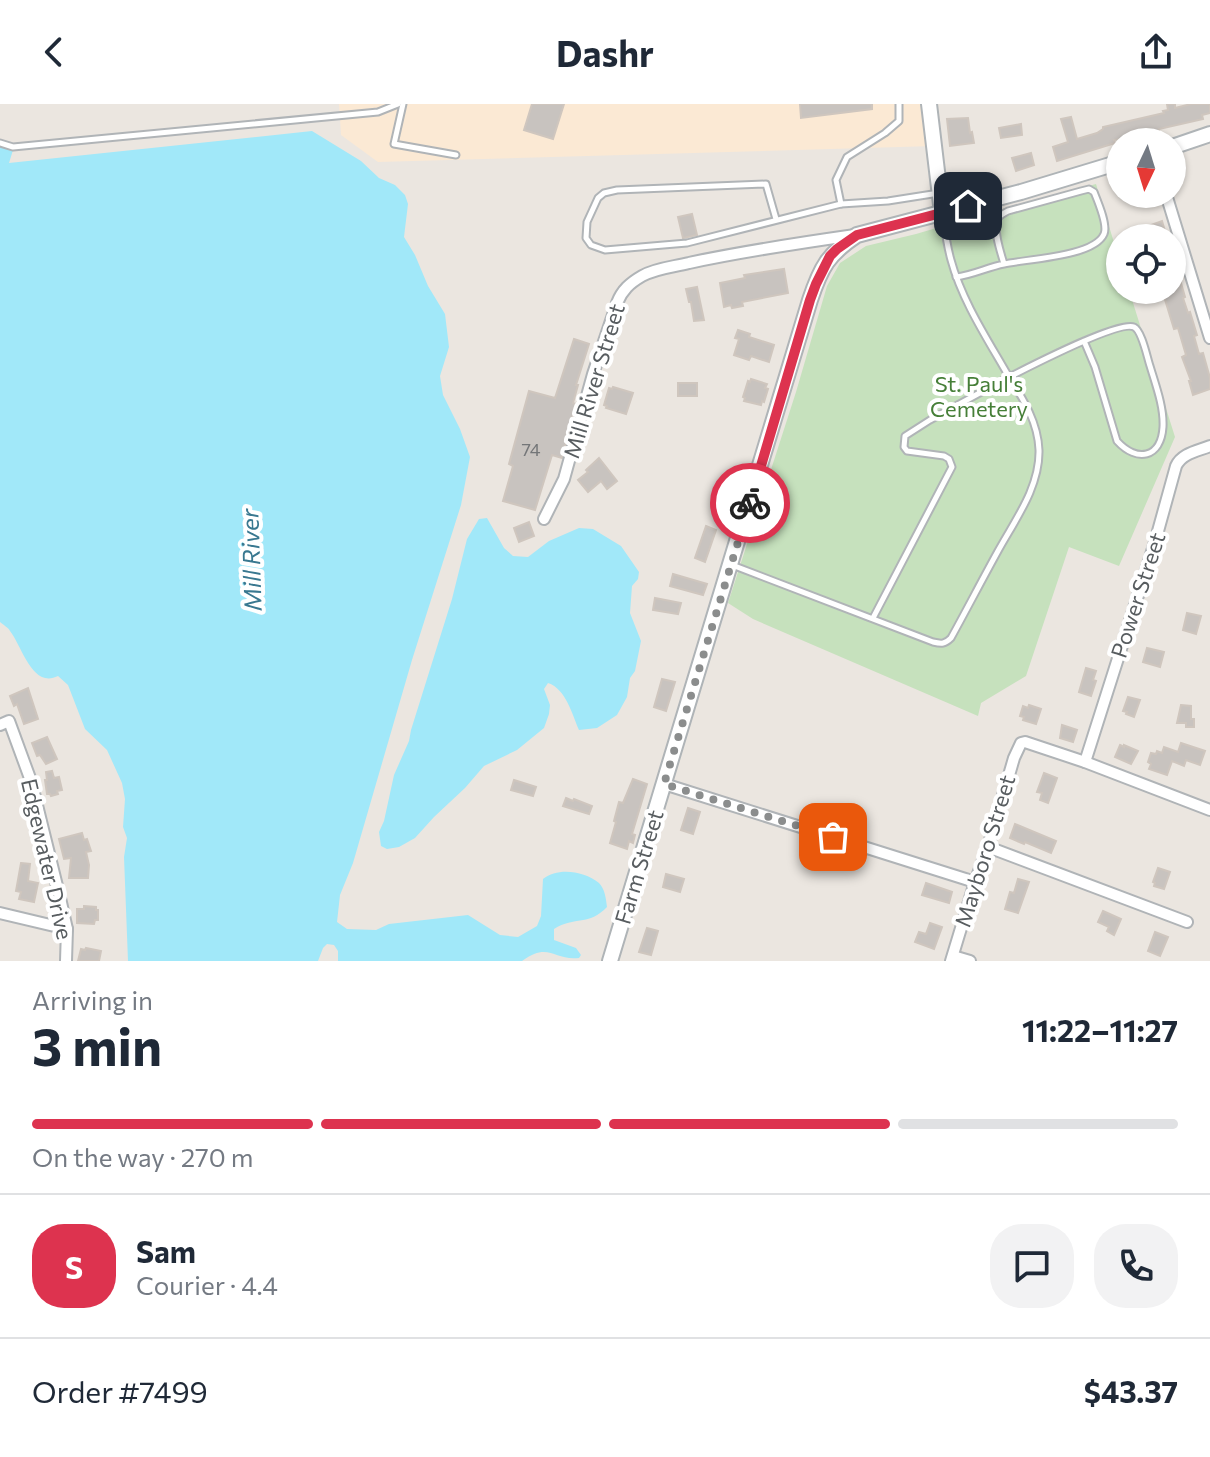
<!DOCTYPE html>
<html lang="en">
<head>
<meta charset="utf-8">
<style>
	body { margin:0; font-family:Commissioner,sans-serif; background:#f2f2f3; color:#1f2937; height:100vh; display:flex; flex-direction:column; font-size:30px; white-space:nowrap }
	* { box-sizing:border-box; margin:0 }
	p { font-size:26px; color:#747a83 }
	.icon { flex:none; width:44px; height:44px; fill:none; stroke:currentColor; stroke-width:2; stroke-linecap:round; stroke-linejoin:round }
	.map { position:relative; height:857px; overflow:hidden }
	.side { display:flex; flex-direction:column; background:#fff; flex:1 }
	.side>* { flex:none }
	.needle { width:52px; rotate:184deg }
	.tools { position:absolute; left:1106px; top:24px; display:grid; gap:16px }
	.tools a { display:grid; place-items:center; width:80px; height:80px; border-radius:50%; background:#fff; box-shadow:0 2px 6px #0004; font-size:40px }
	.pin { position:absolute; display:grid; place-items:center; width:68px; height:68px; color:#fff; margin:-34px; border-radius:16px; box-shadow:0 4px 12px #0006 }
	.courier { position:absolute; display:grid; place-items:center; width:80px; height:80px; margin:-40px; border:6px solid #dd334f; border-radius:50%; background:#fff; color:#222; box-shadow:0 2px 10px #0007 }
	.overview em { font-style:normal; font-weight:700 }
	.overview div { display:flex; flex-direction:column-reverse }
	.overview { display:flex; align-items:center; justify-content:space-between; height:136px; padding:0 32px }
	h1 { font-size:52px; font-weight:700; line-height:60px }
	.bar { display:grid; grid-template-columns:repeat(4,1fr); gap:12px 8px; align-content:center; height:96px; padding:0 32px }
	.bar i { height:10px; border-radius:6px; background:#e0e1e3 }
	.bar .on { background:#dd334f }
	.bar p { grid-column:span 4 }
	.line { display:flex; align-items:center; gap:20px; padding:0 32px; border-top:2px solid #e0e1e3 }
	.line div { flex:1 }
	.round { display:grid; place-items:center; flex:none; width:84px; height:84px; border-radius:32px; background:#f2f2f3 }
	header { display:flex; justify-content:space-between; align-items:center; height:104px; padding:0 32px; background:#fff; font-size:36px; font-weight:700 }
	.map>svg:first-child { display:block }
</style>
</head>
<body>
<header><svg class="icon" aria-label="back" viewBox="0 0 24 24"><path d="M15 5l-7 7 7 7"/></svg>Dashr<svg class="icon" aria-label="share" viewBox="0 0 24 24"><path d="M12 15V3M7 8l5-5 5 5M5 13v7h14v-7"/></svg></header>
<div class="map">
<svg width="1210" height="857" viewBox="0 0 1210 857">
	<rect width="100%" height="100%" fill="#ebe6e0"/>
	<polygon fill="#fbe9d4" points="339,0 928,0 934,42 378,58 341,31"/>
	<polygon fill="#c6e1bd" points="1096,80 1120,158 1120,186 1129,186 1175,333 1119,462 1069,443 1026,572 981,599 978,612 753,515 728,499 796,288 827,182 840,159 866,142 916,130 984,110"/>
	<g fill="#a1e8f9">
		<path d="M312,27L361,57L379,74L395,81L405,91L408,100L404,133L415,151L428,182L445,210L449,243L440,272L443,291L460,325L470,353L461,401L412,556L353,759L340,791L337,818L347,825L376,826L389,820L468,811L500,831L518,833L537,822L541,812L543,775C558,763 584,767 599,779C605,785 606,795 607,803C589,822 575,812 554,825V836L576,844L581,851L579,854C554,857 549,837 522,857H338V847L334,841L327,840L323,844L318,857H128L124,753L127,734L123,723L125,695L122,679L107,646L85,625L68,581L58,572C32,585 22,542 10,527C8,523 3,521 0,518V42L13,46L9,59Z"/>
		<path d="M487,414L504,444L513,452L528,453L549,437L579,424L593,425L621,442L639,468L638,475L632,482L630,509L641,537L635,567L630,574L627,593L617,611L597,624L579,626C572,610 566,585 548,579L544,585L550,601L549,610L544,624L517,646L484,662L465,684L434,713L415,734L399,743L387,745L381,742L379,728L384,717L394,671L409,637L411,626L452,495L467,435L479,415Z"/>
	</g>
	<g fill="#c8c3bf" stroke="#cfc6be" stroke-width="2">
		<polygon points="532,0 564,0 553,35 524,26"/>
		<polygon points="800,0 872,0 872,5 801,14"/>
		<polygon points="1167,0 1175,0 1175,4 1191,0 1210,0 1210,9 1202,11 1203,15 1159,25 1159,27 1150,30 1114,36 1115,39 1057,57 1053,43 1068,38 1061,15 1071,13 1077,35 1097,29 1103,25 1103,23 1164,9 1163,7 1168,6"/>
		<polygon points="968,14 970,29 972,28 974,39 950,42 947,15"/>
		<polygon points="1021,20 1022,31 1001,34 999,24"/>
		<polygon points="1031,49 1034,61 1016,67 1012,54"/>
		<polygon points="976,78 977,89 960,94 958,80"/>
		<polygon points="692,110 697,131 683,134 678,113"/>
		<polygon points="1162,117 1167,134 1152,134 1148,122"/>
		<polygon points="1172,157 1173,157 1181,179 1185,193 1183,194 1188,209 1190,208 1197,231 1194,232 1199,250 1203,249 1210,274 1210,285 1193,291 1189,277 1191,277 1182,253 1186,251 1178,224 1174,225 1163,189 1164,186 1172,186"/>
		<polygon points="784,165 788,189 742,198 743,202 732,204 731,201 724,203 720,179 745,174 744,171"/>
		<polygon points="697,183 704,216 694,217 691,198 689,198 686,185"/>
		<polygon points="738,226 750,230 749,233 774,241 769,258 751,252 749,256 734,251 739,235 735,234"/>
		<polygon points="574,235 589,240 576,281 578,281 573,299 576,300 562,354 552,351 535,406 503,397 513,362 509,360 529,287 555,294"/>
		<polygon points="751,275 767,280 765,284 768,285 764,298 762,297 761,301 744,297 745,294 743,293 748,277 750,278"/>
		<rect x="678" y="279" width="19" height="13"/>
		<polygon points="613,283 633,289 626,310 606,304 607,302 604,301 609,284 612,285"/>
		<polygon points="599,354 617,377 607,385 601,377 588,388 578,376 588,368 586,366"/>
		<polygon points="529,418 534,432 519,438 514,424"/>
		<polygon points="706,422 716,426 705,458 695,454"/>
		<polygon points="673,470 707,480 703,491 670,482"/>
		<polygon points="655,494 681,499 678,510 653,506"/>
		<polygon points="1187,509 1201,512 1196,530 1183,526"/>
		<polygon points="1147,544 1164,548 1160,563 1143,558"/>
		<polygon points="1086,564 1096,567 1093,576 1096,577 1091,592 1079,588"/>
		<polygon points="662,575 675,578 666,607 654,603"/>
		<polygon points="28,584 38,615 24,620 17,600 14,602 10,592"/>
		<polygon points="1128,593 1140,596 1134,613 1126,610 1127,608 1123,607"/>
		<polygon points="1029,601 1041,605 1036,620 1023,616 1024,613 1020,612 1023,602 1028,604"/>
		<polygon points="1181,601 1191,602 1191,615 1194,615 1194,623 1186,623 1186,619 1177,619"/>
		<polygon points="1062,621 1077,626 1073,638 1060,634"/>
		<polygon points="47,633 57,655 46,660 40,651 37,652 32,639"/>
		<polygon points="1181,639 1205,647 1200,661 1186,656 1184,662 1172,657 1167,671 1149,665 1151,660 1148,658 1151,649 1156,650 1157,647 1162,649 1164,643 1178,648"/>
		<polygon points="1120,641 1124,643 1124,641 1138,647 1131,660 1115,653"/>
		<polygon points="52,667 54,674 59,673 62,686 57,687 58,690 51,692 50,690 47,690 45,676 47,676 46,668"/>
		<polygon points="1044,669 1057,674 1048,699 1040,696 1042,689 1037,688"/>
		<polygon points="633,675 647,680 632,730 635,731 633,739 629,737 627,745 610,739 616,718 614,717 619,698 623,699"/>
		<polygon points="514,676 536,683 533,692 511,686"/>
		<polygon points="566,694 573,697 574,695 592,702 589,710 563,702"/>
		<polygon points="688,704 700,708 693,730 681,726"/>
		<polygon points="1015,720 1056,737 1051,749 1025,738 1024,740 1010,734"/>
		<polygon points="82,729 84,736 87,735 91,747 86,748 89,761 88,774 69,774 71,754 64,755 59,735"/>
		<polygon points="808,734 824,739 821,750 814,749 813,754 804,751"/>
		<polygon points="21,759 30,760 28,777 38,779 34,798 19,795 21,788 16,787"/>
		<polygon points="1158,764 1170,768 1164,785 1154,782 1155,779 1153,778"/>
		<polygon points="666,770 684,775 680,788 663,783"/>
		<polygon points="1018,775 1029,778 1018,809 1005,805 1010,788 1014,789"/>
		<polygon points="926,779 952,788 949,799 922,791"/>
		<polygon points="84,802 96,803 96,806 98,806 98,816 95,816 94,820 77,819 77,805 84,805"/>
		<polygon points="1103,807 1121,815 1114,831 1107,827 1109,823 1098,818"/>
		<polygon points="930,819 942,823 934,845 915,838 919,828 926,830"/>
		<polygon points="647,824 658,827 651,851 639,848"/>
		<polygon points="1155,828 1168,833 1160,852 1148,847"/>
		<polygon points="86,844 101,847 99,857 78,857 81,845 85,846"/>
	</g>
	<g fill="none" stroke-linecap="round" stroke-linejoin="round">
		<defs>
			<g id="lane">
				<polyline points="403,0 394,40 456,51"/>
				<polyline points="0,39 13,43 378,8 398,0"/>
				<polyline points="841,100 836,76 847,53 885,29 899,17 899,0"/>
				<path d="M943,113C945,127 947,142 951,156C962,197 988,236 1009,273C1027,264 1119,216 1134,223C1142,227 1147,253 1150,262C1156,282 1164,303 1163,323C1161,354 1137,359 1117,337L1095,263L1084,237"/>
				<polyline points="776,115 766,80 617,86 604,89 598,94 587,118 586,134 591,141 605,146 687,139 841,100 888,97 939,89"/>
				<path d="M956,173C973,171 988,163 1004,160C1026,155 1094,153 1104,130C1108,121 1098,98 1094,88L1089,85L1081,87L1008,107C1003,110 999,111 997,116C993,127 1001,149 1004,160"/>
				<path d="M732,461L933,538C942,540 945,540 951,534C967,505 982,476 998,447C1015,416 1040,383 1039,346C1038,319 1024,296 1009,273L930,316L905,332L904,343L907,347L944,352L949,355L952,363L873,514"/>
			</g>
			<g id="street">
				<polyline points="1166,90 1210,234"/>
				<path d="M544,415L564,375L593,270L617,199C622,186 630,179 642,172C656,164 673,163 689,159C744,147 799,139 855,131"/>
				<polyline points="0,621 9,617 31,677 60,794 67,825 66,857"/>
				<path d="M1085,658L1155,438L1176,362C1182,349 1198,347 1210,342"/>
				<polyline points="664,680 975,778"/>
				<polyline points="988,743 1187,818"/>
				<polyline points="0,809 67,825"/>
				<polyline points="953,852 970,857"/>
				<polyline points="951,857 975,778 988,743 1014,654 1021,639 1025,638 1085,658 1210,706"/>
			</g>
			<g id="secondary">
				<polyline points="929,0 942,109"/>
				<polyline points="1172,43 1210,30"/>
				<path d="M610,857L810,196C821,163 828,150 857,131L1021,88L1120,58"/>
			</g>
		</defs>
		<use href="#lane" stroke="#b0b4b7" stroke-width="9"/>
		<use href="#street" stroke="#b0b4b7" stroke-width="14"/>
		<use href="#secondary" stroke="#afb4b7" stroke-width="18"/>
		<use href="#lane" stroke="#fff" stroke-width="5"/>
		<use href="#street" stroke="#fff" stroke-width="10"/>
		<use href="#secondary" stroke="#fff" stroke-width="14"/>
	</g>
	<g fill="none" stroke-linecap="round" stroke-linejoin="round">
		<polyline stroke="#8b8d8d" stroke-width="8" stroke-dasharray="0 14.4" points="750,399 664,680 833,733"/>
		<polyline stroke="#dd334f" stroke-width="10" points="750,399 810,196 816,180 830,152 837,145 857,131 968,102"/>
	</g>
	<g text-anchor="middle" stroke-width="8" stroke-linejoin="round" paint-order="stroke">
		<g font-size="18" fill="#747678">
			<text x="531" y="352">74</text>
		</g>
		<g font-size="22" fill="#585d60" stroke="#fff">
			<text transform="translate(594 277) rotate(-73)" y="8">Mill River Street</text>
			<text transform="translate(1138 491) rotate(-72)" y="8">Power Street</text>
			<text transform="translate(985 747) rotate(-73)" y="8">Mayboro Street</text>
			<text transform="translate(47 755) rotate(77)" y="8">Edgewater Drive</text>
			<text transform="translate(639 763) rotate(-73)" y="8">Farm Street</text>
		</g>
		<g font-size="22" fill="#467f38" stroke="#fff">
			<text x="979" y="288">St. Paul's<tspan x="979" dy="25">Cemetery</tspan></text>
		</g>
		<g font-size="24" font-style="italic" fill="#397890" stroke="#fff">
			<text transform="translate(252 456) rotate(-92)" y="8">Mill River</text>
		</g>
	</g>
</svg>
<div class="tools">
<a><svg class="needle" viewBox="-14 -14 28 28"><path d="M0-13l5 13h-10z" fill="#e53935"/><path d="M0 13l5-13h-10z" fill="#747a83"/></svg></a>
<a><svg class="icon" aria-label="locate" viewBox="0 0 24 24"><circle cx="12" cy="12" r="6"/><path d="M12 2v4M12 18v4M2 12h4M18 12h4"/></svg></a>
</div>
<div class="pin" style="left:833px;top:733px;background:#ea580c"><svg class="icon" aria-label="bag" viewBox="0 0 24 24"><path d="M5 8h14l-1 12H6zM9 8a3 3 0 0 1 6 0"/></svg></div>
<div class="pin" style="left:968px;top:102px;background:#1f2937"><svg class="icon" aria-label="home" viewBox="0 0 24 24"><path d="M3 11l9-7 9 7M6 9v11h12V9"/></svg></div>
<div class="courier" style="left:750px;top:399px"><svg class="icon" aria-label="bike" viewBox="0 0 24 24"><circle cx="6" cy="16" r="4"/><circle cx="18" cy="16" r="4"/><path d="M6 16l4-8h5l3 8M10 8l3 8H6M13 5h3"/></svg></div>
</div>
<section class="side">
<div class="overview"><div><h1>3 min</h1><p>Arriving in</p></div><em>11:22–11:27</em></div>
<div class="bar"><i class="on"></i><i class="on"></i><i class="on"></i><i></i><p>On the way · 270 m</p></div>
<div class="line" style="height:144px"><b class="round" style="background:#dd334f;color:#fff">S</b><div><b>Sam</b><p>Courier · 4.4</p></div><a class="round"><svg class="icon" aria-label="chat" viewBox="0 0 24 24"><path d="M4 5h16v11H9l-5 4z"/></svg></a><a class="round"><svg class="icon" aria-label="phone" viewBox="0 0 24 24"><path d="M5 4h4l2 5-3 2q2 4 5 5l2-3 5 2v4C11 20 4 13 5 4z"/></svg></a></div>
<div class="line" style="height:104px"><div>Order #7499</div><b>$43.37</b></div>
</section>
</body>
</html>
